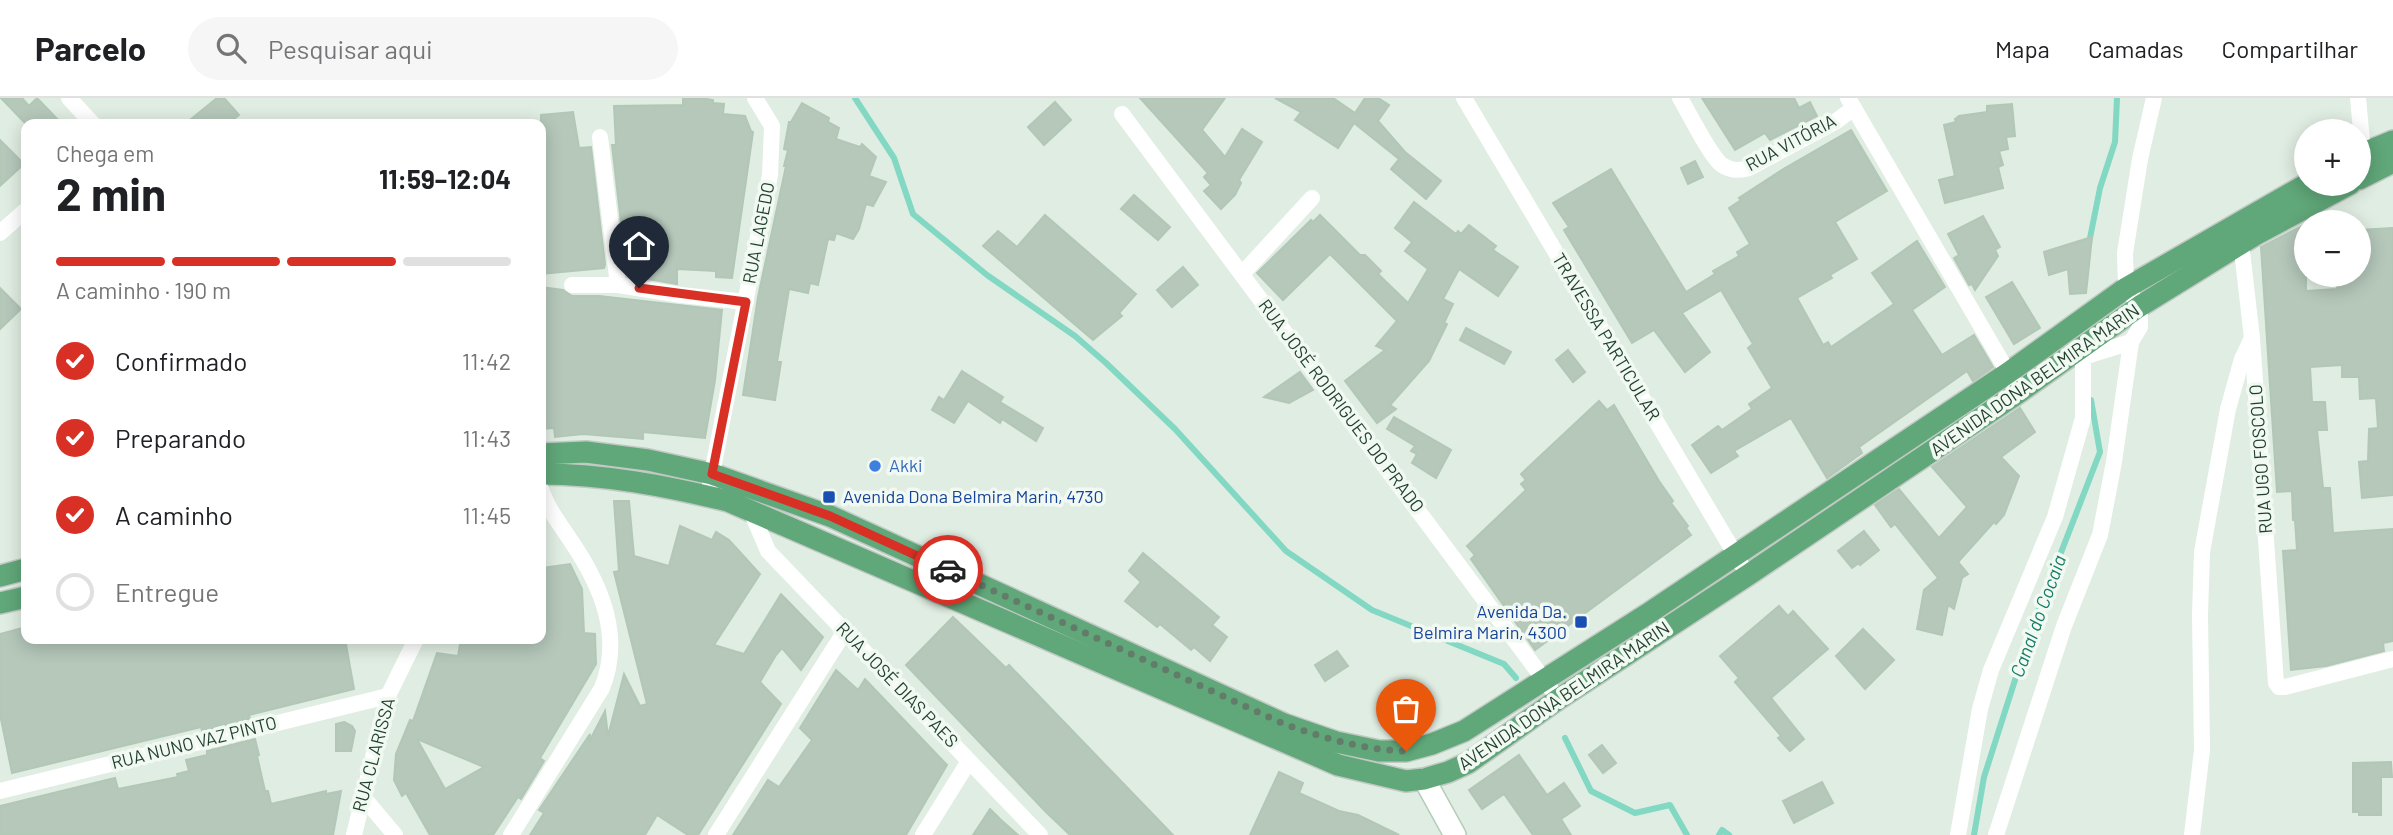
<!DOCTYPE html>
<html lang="pt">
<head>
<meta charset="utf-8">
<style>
	body { margin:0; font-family:Barlow,sans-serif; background:#f6f6f6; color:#202124; height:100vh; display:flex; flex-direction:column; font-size:26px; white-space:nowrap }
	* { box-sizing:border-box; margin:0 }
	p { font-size:23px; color:#757577 }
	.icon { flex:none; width:38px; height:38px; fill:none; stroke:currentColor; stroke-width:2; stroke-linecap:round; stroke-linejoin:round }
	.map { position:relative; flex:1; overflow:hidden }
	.panel { position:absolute; left:21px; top:21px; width:525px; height:525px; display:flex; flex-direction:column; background:#fff; border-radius:14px; box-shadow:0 4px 18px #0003 }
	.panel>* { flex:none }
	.buttons { position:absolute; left:2294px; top:21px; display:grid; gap:14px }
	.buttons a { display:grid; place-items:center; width:77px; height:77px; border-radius:50%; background:#fff; box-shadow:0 4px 18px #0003; font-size:35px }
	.pin { position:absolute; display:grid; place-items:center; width:60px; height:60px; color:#fff; margin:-72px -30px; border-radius:50% 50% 50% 0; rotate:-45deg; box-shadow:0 0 7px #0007 }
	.pin .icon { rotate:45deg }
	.courier { position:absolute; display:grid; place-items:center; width:70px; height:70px; margin:-35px; border:5px solid #d93025; border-radius:50%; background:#fff; color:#222; box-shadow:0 2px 9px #0007 }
	.overview em { font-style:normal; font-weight:700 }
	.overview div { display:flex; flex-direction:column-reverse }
	.overview { display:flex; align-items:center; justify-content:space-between; height:119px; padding:0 35px }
	h1 { font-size:46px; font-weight:700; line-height:52px }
	.bar { display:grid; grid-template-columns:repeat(4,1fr); gap:10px 7px; align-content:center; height:84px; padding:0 35px }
	.bar i { height:9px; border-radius:5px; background:#e0e0e0 }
	.bar .active { background:#d93025 }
	.bar p { grid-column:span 4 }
	ol { padding:0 35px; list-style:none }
	li { display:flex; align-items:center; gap:21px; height:77px }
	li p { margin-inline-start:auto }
	li .icon { padding:7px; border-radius:50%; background:#d93025; color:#fff; stroke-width:4 }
	li:last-child { color:#757577 }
	li i { width:38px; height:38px; border:4px solid #e0e0e0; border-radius:50% }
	header { display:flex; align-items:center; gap:42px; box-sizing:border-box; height:98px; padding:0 35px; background:#fff; border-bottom:2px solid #e0e0e0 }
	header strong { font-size:33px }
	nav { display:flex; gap:38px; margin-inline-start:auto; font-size:24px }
	.search { width:490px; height:63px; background:#f6f6f6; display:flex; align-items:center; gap:18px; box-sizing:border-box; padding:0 24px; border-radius:38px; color:#757577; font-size:26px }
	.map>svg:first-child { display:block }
</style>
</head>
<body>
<header>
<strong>Parcelo</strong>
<div class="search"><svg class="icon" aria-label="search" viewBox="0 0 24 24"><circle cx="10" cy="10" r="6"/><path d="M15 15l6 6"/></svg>Pesquisar aqui</div>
<nav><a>Mapa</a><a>Camadas</a><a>Compartilhar</a></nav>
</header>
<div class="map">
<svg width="2393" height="737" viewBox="0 0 2393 737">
	<rect width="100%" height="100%" fill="#e0ede2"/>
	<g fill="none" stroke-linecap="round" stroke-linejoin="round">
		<g stroke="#82d8c3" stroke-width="6">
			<polyline points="855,0 894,60 913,116 987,177 1075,238 1106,265 1175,331 1286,453 1372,512 1504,566 1516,580"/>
			<polyline points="2089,145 2100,90 2115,44 2117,0"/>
			<polyline points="1565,640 1591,693 1635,715 1670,707 1687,737"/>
			<polyline points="1719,737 1722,732 1729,737"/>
			<polyline points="1974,737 1984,679 2031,532 2100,354 2091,302"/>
		</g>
	</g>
	<g fill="#b5c8ba" stroke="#b2c7b6" stroke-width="2" fill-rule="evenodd">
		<polygon points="1,0 22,0 29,8 37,0 62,26 26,26"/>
		<polygon points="217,0 224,0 239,17 228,26 185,26"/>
		<polygon points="683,0 700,0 713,2 713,5 724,6 723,16 745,18 751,33 753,34 732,180 716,179 716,173 677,171 677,186 647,181 647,169 626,168 612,47 616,47 614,8 683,7"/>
		<polygon points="1140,0 1225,0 1202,32 1225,59 1242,31 1262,44 1239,82 1241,85 1235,97 1221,111 1204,93 1211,87 1204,79 1208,75"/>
		<polygon points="1275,0 1333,0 1355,15 1365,0 1378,0 1389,7 1378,23 1405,54 1441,83 1426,101 1391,71 1399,61 1354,25 1338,50 1295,22 1301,14"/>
		<polygon points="1702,0 1794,0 1799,10 1810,4 1817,18 1770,42 1765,35 1735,52"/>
		<polygon points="1055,4 1071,22 1044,47 1028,29"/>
		<polygon points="802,5 829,20 828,24 839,30 836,41 860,49 862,46 876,59 869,78 886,84 873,108 866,106 859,131 853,141 836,135 834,142 828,141 818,187 810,185 808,195 789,191 777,264 781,264 775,302 743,297 758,199 786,68 784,68 788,52 784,51 789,24 791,24"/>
		<polygon points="2012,6 2015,38 2006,39 2008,51 1999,53 2003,67 1998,69 2003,90 1945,105 1939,82 1955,78 1944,27 1956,24 1955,21 1959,18 1987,14 1987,8"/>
		<polygon points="573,14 579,50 591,49 605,167 604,170 541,176 541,17"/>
		<polygon points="1851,32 1887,93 1835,124 1857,161 1830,177 1832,180 1797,200 1823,247 1828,244 1831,249 1894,206 1872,175 1917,143 1945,189 1912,212 1942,257 1974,237 1993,269 1973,283 1967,273 1859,349 1862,355 1827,380 1791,320 1734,353 1738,358 1711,375 1692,347 1718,328 1722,332 1752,311 1749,306 1772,290 1748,250 1753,246 1721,192 1682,215 1710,254 1685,274 1654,232 1632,245 1564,132 1569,129 1553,105 1611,71 1686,194 1715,176 1713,173 1739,158 1737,154 1750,146 1729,110 1741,102 1739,100 1785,70"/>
		<polygon points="0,42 24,66 0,88"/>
		<polygon points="1695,63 1703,79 1688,86 1681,70"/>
		<polygon points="1134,97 1170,129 1158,142 1121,111"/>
		<polygon points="1414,104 1456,136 1458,133 1461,136 1469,127 1496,148 1493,152 1518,169 1498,198 1459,171 1443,201 1453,206 1444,225 1447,226 1429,263 1390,307 1396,311 1377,325 1345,283 1385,252 1376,248 1397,223 1330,156 1283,202 1257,175 1311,122 1313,124 1320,117 1360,157 1365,157 1381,173 1378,176 1408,205 1428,171 1405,153 1412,144 1395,130"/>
		<polygon points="1045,117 1136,196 1119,215 1122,218 1093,242 983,148 998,133 1017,149"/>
		<polygon points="1983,118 2000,149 1995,152 1998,158 1975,192 1972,186 1969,187 1954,160 1959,157 1948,136"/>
		<polygon points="2306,126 2306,193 2337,191 2336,177 2359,177 2359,132 2393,130 2393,397 2362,400 2359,364 2368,363 2369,331 2378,330 2376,300 2360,301 2359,279 2342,279 2342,267 2310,269 2312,304 2325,304 2327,332 2317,332 2323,390 2330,390 2333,435 2393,431 2393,543 2383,545 2384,553 2326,568 2291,572 2283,453 2297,452 2295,422 2293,422 2292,393 2277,394 2261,149"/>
		<polygon points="2092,139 2086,195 2070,196 2068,171 2049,177 2044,154"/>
		<polygon points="1183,169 1198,187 1172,209 1157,192"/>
		<polygon points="2012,184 2040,230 2014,246 1986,199"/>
		<polygon points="541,189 563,192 572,198 599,198 722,212 715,282 705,340 643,334 643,341 583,336 555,339 554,330 541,331"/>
		<polygon points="0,190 21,211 0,231"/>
		<polygon points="1466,230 1511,254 1504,266 1460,242"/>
		<polygon points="1568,252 1585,274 1573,284 1556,262"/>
		<polygon points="962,273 1003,299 1000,304 1043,330 1036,343 1002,321 1000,325 968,303 954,325 932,312 939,299 944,302"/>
		<polygon points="1300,274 1313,292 1289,305 1264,299"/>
		<polygon points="1599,303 1607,312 1614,307 1659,383 1673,403 1671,405 1688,428 1686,430 1691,437 1535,552 1471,461 1475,457 1467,448 1526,392 1521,386 1526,382 1521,376"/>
		<polygon points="2020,310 2035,334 2001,359 2019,378 2004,417 1996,426 1994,424 1958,464 1968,476 1962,480 1954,511 1948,507 1942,537 1917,531 1924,492 1938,480 1895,426 1891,429 1875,407 1899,391 1939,440 1967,409 1932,369"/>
		<polygon points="1394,319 1451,352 1436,380 1412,365 1417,356 1411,353 1415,348 1387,331"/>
		<polygon points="614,403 629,403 634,458 669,468 680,428 712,442 716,434 729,442 760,476 714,547 744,556 781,496 823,539 801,572 782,550 776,557 760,584 781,606 698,737 688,737 657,717 645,737 530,737 544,715 539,712 590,636 589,644 605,613 608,638 624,576 640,608 647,606 614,474 619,473"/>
		<polygon points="1864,433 1879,452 1860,467 1859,465 1852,470 1838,453"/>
		<polygon points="1143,455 1219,519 1212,527 1227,539 1210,563 1194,549 1191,552 1160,526 1157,529 1125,503 1141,484 1129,473"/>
		<path d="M570,466L582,491L584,535L595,536L596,566L540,660L544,663L521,701L518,699L493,737H430L406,695L402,698L394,682L396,656L410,622L413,623L437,555L458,558L461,541H541V470ZM417,641L484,669L445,691Z"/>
		<polygon points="1779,508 1788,518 1793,513 1828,551 1771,600 1804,641 1790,653 1778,640 1781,638 1735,584 1739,580 1720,558"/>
		<polygon points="953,519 1006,570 1009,567 1173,737 1070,737 1046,714 906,567"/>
		<polygon points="26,529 26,541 345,541 354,591 249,617 250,621 202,633 201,629 12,675 0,616 0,536"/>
		<polygon points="1863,531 1894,562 1865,591 1836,558"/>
		<polygon points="1337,553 1348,568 1325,583 1315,567"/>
		<polygon points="836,572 858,592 865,581 947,667 906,737 733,737 768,682 779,689 812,642 800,630"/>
		<polygon points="344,624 352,628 355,633 351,653 336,653 336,626"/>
		<polygon points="255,641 259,657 257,658 265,693 268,693 271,706 326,693 326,696 341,693 333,737 0,737 0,708 115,680 118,691 178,679 177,676 189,673 186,662 207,657 207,653"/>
		<polygon points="1602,647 1616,665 1603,675 1589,657"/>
		<polygon points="1519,657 1547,697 1564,685 1580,708 1561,721 1571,737 1533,737 1504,696 1482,711 1469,692"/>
		<polygon points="2391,664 2392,679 2381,679 2381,717 2359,717 2359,714 2353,714 2353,665"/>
		<polygon points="1279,674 1303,685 1299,695 1339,713 1358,717 1399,737 1250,737"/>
		<polygon points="1822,684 1833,705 1794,725 1783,703"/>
		<polygon points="990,711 1000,721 1018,737 973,737"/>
	</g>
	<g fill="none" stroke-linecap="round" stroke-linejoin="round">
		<defs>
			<polyline id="secondary" points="1424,681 1455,737"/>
			<g id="primary">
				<polyline points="2359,57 2393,43"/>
				<polyline points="2359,81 2393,64"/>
				<polyline points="541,356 586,354 648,362 712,376 830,418 1284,626 1336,644 1379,653 1406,653 1432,646 1464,633 1649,515 2008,275 2126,190 2307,86"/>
				<path d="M541,376C604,376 666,388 728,403L1338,667L1406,683L1424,681L1448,674L1468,665L1557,602L1748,477L2021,293L2140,208L2255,137L2350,86"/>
				<polyline points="0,478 26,471"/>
				<polyline points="0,505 26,499"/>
			</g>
		</defs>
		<use href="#secondary" stroke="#b2ceb9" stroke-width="24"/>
		<use href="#primary" stroke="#c0c9c3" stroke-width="24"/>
		<g stroke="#fff" stroke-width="16">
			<polyline points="69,0 93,26"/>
			<polyline points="1464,0 1741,466"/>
			<path d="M1680,0C1689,15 1710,58 1722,67C1731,73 1739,73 1749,70L1835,24L1854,10"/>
			<polyline points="1848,0 2013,283"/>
			<polyline points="2358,0 2364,65"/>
			<polyline points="1122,16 1551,591"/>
			<polyline points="600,39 618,187"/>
			<polyline points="0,135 26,112"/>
			<polyline points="2240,136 2252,240 2276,585 2279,589 2285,589 2393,561"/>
			<polyline points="1242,176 1312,100"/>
			<polyline points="572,187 618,187 681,197 746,204"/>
			<polyline points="2083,259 2131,244"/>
			<polyline points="710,386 770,77 772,28 755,0"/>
			<polyline points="750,411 768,453 1040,737"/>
			<polyline points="0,693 388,598"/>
			<polyline points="363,699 395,737"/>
			<polyline points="354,737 388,598 416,541"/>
			<path d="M511,737L602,590C623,538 601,487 571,443C560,426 547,410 541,391"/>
			<polyline points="716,737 845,533"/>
			<polyline points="923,737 969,663"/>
			<polyline points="1958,737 1980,611 1991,572 2055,419 2083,320 2083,259"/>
			<polyline points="1996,737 2064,528 2100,437 2114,364 2131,244 2140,229 2140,208 2126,190 2125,155 2140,61 2154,0"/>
			<polyline points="2192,737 2202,652 2200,517 2202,454 2228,311 2242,261 2251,242"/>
		</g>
		<use href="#secondary" stroke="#fff" stroke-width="21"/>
		<use href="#primary" stroke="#60a779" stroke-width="21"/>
	</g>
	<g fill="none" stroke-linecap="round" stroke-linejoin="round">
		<path stroke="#637c6a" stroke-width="7" stroke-dasharray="0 12.6" d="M948,472L1284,626C1324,640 1363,652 1406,653"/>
		<polyline stroke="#d93025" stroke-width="9" points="639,190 746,204 712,376 830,418 948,472"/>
	</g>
	<circle fill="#3f7fe0" stroke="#f1f9f2" stroke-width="2.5" cx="875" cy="368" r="7"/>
	<g fill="#1a4fb4" stroke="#f1f9f2" stroke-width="2.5">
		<rect x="822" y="392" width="14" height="14" rx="3.5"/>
		<rect x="1574" y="517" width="14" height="14" rx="3.5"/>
	</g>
	<g text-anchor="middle" stroke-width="7" stroke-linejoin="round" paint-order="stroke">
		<g font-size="18" fill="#1f3f2a" stroke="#f1f9f2">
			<text transform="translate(1791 45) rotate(-28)" y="6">RUA VITÓRIA</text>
			<text transform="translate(759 135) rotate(-79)" y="6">RUA LAGEDO</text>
			<text transform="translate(1606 239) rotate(59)" y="6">TRAVESSA PARTICULAR</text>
			<text transform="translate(2035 282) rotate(-35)" y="6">AVENIDA DONA BELMIRA MARIN</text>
			<text transform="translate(1341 308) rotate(53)" y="6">RUA JOSÉ RODRIGUES DO PRADO</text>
			<text transform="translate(2261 361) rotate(-94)" y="6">RUA UGO FOSCOLO</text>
			<text transform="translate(897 587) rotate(46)" y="6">RUA JOSÉ DIAS PAES</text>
			<text transform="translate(1564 598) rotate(-34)" y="6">AVENIDA DONA BELMIRA MARIN</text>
			<text transform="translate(194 645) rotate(-14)" y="6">RUA NUNO VAZ PINTO</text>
			<text transform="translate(374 657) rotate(-75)" y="6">RUA CLARISSA</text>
		</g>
		<g font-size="18" fill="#366cbe" stroke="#f1f9f2" text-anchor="start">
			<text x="889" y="374">Akki</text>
		</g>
		<g font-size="18" fill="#164399" stroke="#f1f9f2" text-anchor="start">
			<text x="843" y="405">Avenida Dona Belmira Marin, 4730</text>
			<text x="1567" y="520" text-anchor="end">Avenida Da.<tspan x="1567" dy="21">Belmira Marin, 4300</tspan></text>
		</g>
		<g font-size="19" font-style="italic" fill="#127c64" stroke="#f1f9f2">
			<text transform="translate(2038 518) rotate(-70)" y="7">Canal do Cocaia</text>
		</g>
	</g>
</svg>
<div class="buttons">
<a>+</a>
<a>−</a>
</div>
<div class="pin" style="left:1406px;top:653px;background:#ea580c"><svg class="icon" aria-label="bag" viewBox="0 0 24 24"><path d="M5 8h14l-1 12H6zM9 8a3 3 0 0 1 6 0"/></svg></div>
<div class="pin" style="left:639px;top:190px;background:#1f2937"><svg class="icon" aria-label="home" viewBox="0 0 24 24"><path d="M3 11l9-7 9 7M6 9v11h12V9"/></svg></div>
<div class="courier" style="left:948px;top:472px"><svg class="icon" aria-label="car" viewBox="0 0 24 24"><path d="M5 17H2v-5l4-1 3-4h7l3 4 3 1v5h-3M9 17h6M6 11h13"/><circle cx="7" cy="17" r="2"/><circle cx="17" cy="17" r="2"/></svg></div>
<section class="panel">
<div class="overview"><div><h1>2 min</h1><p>Chega em</p></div><em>11:59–12:04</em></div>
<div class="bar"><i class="active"></i><i class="active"></i><i class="active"></i><i></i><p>A caminho · 190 m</p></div>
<ol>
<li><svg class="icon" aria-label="check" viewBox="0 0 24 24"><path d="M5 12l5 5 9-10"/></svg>Confirmado<p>11:42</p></li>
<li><svg class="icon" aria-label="check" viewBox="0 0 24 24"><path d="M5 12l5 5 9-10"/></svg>Preparando<p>11:43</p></li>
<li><svg class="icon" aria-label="check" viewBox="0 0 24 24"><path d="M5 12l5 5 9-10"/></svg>A caminho<p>11:45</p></li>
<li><i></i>Entregue</li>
</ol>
</section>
</div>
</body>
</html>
